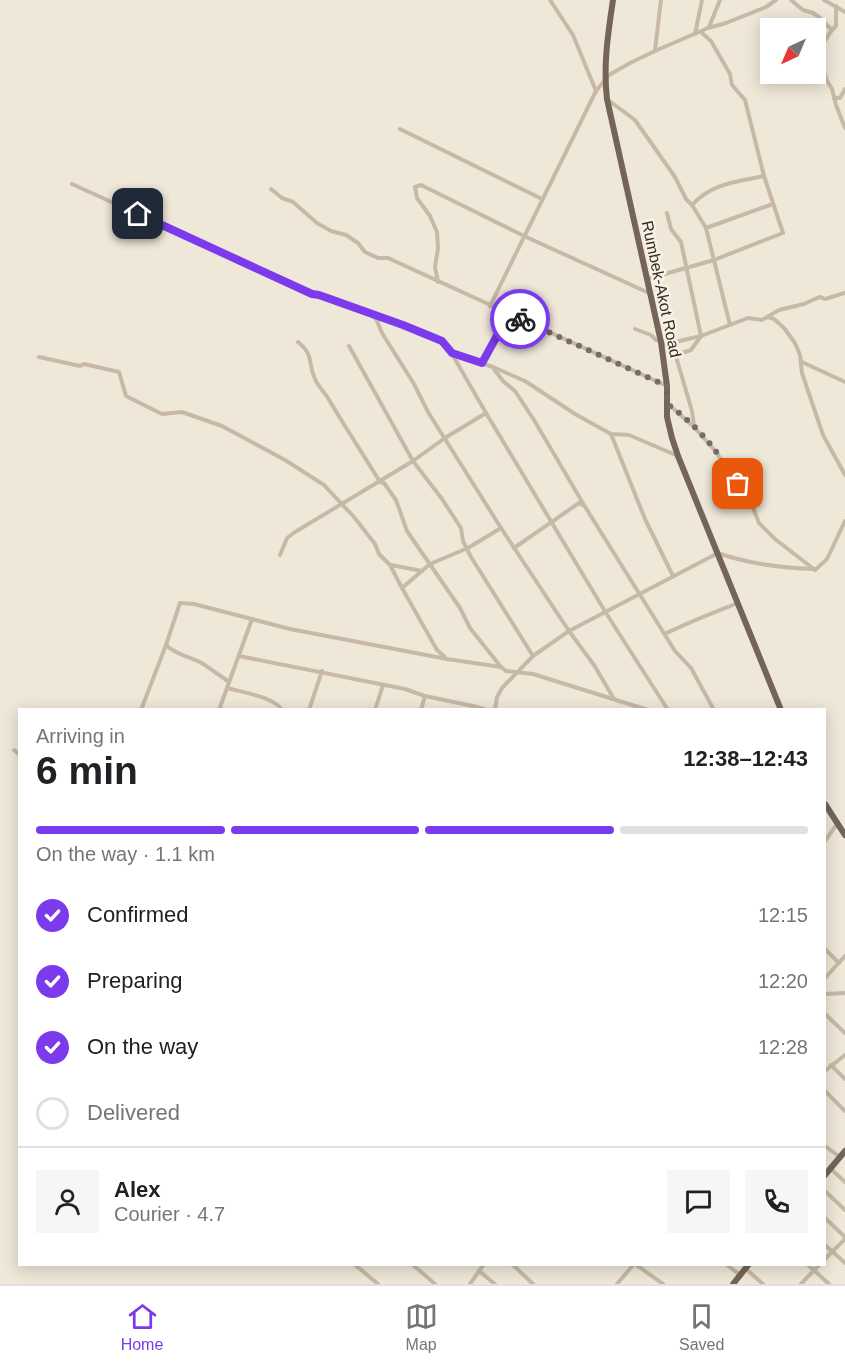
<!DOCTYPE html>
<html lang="en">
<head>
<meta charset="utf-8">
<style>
	body { margin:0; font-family:Arial,sans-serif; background:#f6f6f6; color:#202124; height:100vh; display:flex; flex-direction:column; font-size:22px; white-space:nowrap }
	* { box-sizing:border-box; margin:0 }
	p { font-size:20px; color:#757577 }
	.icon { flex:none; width:33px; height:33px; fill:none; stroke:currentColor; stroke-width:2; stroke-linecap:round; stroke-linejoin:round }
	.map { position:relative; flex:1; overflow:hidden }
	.side { position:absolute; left:18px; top:708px; width:808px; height:558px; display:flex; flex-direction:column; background:#fff; border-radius:0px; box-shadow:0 3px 15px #0003 }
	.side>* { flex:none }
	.needle { width:39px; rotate:224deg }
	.fabs { position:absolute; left:760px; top:18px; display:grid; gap:12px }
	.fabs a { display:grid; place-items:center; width:66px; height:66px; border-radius:0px; background:#fff; box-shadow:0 3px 15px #0003; font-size:30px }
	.pin { position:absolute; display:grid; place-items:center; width:51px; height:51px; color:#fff; margin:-26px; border-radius:12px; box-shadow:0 3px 9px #0006 }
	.courier { position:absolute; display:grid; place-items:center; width:60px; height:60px; margin:-30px; border:4px solid #7c3aed; border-radius:50%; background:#fff; color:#222; box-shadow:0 2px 8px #0007 }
	.summary em { font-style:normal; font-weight:700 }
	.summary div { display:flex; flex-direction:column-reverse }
	.summary { display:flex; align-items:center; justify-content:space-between; height:102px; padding:0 18px }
	h1 { font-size:39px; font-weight:700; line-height:45px }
	.bar { display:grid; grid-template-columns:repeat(4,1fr); gap:9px 6px; align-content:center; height:72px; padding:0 18px }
	.bar i { height:8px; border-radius:4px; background:#e0e0e0 }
	.bar .current { background:#7c3aed }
	.bar p { grid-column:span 4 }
	.line { display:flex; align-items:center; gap:15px; padding:0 18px; border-top:2px solid #e0e0e0 }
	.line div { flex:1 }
	.round { display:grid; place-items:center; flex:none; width:63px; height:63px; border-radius:0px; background:#f6f6f6 }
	ol { padding:0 18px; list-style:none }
	li { display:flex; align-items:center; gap:18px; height:66px }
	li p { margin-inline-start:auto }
	li .icon { padding:6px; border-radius:50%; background:#7c3aed; color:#fff; stroke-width:4 }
	li:last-child { color:#757577 }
	li i { width:33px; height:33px; border:3px solid #e0e0e0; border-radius:50% }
	.tabs { display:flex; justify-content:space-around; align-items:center; height:84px; border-top:2px solid #e0e0e0; background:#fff; font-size:16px; color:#757577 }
	.tabs a { display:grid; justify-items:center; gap:3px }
	.tabs .current { color:#7c3aed }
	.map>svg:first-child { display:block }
</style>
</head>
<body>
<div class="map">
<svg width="845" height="1284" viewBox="0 0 845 1284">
	<rect width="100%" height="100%" fill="#efe8d9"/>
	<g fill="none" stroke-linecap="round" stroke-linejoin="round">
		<g stroke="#c7b9a6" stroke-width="4">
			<polyline points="550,0 573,35 596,91"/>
			<polyline points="791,0 803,10 813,13 819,17 832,30"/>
			<polyline points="824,0 845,12"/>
			<polyline points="836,6 836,26 832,30 817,52 827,81 832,89 836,105 845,128"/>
			<polyline points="709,27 720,0"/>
			<polyline points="695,34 702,0"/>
			<polyline points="655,50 661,0"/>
			<polyline points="834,98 840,98 845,89"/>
			<polyline points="608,100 635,120 675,177 686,199 692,205 706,228 730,325"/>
			<polyline points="400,129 542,199"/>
			<polyline points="72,184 312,294 319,295 403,325 442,341 452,353 493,367 525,381 575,414 611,434 629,435 678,456"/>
			<polyline points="271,189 282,198 293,202 317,223 331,231 346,235 358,243 365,252 378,258 388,258 667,386"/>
			<path d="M692,205C712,183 737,182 764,176"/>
			<polyline points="667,213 671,229 681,242 701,336 691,350 676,355"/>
			<polyline points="706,228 773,204"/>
			<polyline points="647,279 714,260 783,233 764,176 745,100 732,85 730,74 711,41 701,32"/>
			<polyline points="438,282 435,267 438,248 437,232 430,216 417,198 415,187 421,185 524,236 649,293"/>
			<polyline points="490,306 596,91 609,75 630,63 655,51 708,28 726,23 766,7 776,0"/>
			<polyline points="373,315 377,321 382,333 414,384 428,412 501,528 569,631 594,665 614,699"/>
			<polyline points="768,317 774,319 784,328 795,343 800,355 802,373 823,435 845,475"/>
			<polyline points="635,329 651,335 656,340 661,342"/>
			<path d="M298,342C315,356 307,362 315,379C318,386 324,392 328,398C345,427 363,454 380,482L384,483L396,500L407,531L460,608L470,628L501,667"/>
			<polyline points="672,343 692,411 694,426"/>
			<polyline points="662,345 701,336 748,318 762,320 779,310 804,304 817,298 820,297 825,299 845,293"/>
			<polyline points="349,346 413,461 442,499 461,528 463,541 471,557 533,656"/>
			<polyline points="452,354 486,413 606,613 668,710"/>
			<polyline points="39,357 80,366 84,364 119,372 126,396 162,414 182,412 222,426 285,460 324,485 354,517 375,544 379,554 390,565 402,588 437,650 445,657"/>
			<polyline points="802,362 845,382"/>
			<polyline points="482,363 509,314"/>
			<polyline points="494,369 503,381 515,391 534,420 584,505 675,651 691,668 714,710"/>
			<polyline points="668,404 694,427 717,453 726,469 748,495 759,523 775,539 815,570 827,559 845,521"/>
			<polyline points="611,434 645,519 673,576"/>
			<polyline points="514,548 579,503 583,505"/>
			<polyline points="280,555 287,538 295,532 413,461 445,438 486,413"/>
			<polyline points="391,565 422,571"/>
			<polyline points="402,588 430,564 468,548 501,528"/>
			<path d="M665,634C689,622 713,613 738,603"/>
			<path d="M166,645C177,656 193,657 205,665C213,671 221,676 229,682"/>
			<polyline points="239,656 405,689 425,696 473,706 472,710"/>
			<path d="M227,688C241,692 275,697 282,710"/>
			<polyline points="473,706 487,710"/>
			<polyline points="141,710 166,645 180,603 194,604 290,629 447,659 501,667 506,671 533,674 648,710"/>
			<polyline points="219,710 252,619"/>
			<polyline points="309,710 322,671"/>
			<polyline points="375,710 383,685"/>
			<polyline points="421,710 425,696"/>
			<path d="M495,710L497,697L502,688L533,656L569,631L718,553C749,564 781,568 814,569"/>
			<polyline points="14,750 20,755"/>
			<polyline points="825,841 837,824"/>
			<polyline points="825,949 839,963"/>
			<polyline points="825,978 845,956"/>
			<polyline points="825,994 845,993"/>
			<polyline points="825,1014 845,1033"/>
			<polyline points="831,1065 845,1079"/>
			<polyline points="825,1071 845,1055"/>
			<polyline points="825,1091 845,1111"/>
			<polyline points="825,1146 840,1157"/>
			<polyline points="831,1169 845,1182"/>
			<polyline points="825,1191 845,1210"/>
			<polyline points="825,1218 845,1237"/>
			<polyline points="825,1245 845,1263"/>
			<polyline points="825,1259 845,1239"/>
			<polyline points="354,1264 378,1284"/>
			<polyline points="412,1264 435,1284"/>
			<polyline points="512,1264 533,1284"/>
			<polyline points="635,1264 663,1284"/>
			<polyline points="726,1264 740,1275"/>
			<polyline points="807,1264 829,1284"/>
			<polyline points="746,1269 763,1284"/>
			<polyline points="479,1271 495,1284"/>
			<polyline points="470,1284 484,1264"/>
			<polyline points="617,1284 634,1264"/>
			<polyline points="801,1284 820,1264"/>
		</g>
		<g stroke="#746558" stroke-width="6">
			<path d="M613,0C608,34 603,65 607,99L661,342L667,386V417L672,438L678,456L781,710"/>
			<polyline points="825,804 845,835"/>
			<polyline points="825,1175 845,1151"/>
			<polyline points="733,1284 749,1264"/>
		</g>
	</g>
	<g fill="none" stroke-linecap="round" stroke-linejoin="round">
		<path stroke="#756e65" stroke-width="6" stroke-dasharray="0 10.8" d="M520,319L667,386V404C686,417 704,435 717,453C724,463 731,474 738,484"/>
		<polyline stroke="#7c3aed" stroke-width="8" points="138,214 312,294 319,295 403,325 442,341 452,353 482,363 509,314 520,319"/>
	</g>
	<g text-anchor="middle" stroke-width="5" stroke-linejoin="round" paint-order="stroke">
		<g font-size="16" fill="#332c26" stroke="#f8f1e4">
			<text transform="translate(662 289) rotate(78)" y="6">Rumbek-Akot Road</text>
		</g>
	</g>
</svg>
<div class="fabs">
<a><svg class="needle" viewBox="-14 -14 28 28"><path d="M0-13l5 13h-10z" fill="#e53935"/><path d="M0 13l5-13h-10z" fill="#757577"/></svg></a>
</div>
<div class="pin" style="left:738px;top:484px;background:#ea580c"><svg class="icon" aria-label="bag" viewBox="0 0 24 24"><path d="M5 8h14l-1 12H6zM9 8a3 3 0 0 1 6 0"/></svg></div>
<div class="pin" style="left:138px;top:214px;background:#1f2937"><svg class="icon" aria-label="home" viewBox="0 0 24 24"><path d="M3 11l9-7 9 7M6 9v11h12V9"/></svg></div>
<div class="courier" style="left:520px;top:319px"><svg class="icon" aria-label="bike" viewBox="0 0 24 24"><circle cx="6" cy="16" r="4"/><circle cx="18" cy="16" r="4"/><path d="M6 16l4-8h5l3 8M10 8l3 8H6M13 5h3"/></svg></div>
<section class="side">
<div class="summary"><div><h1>6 min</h1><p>Arriving in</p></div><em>12:38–12:43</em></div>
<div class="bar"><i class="current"></i><i class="current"></i><i class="current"></i><i></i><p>On the way · 1.1 km</p></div>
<ol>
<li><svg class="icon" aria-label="check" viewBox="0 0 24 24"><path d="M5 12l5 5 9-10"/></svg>Confirmed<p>12:15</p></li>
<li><svg class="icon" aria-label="check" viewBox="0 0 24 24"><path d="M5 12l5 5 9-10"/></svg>Preparing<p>12:20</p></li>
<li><svg class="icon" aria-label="check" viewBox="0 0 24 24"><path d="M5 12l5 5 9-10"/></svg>On the way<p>12:28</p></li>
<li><i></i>Delivered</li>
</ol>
<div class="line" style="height:108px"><a class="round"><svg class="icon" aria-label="person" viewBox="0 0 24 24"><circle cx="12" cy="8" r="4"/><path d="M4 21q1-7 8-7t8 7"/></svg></a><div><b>Alex</b><p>Courier · 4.7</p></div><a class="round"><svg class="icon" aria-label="chat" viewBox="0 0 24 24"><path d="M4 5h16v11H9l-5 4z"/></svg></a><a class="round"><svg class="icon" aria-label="phone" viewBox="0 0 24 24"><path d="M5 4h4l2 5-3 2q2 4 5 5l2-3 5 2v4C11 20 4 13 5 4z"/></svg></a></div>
</section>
</div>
<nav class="tabs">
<a class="current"><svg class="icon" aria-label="home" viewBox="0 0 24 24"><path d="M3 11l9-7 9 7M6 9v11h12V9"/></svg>Home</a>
<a><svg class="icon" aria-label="map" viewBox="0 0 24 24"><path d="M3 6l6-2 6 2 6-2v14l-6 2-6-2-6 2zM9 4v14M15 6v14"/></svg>Map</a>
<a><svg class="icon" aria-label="saved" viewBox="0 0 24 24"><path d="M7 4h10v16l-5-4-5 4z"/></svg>Saved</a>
</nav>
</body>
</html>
